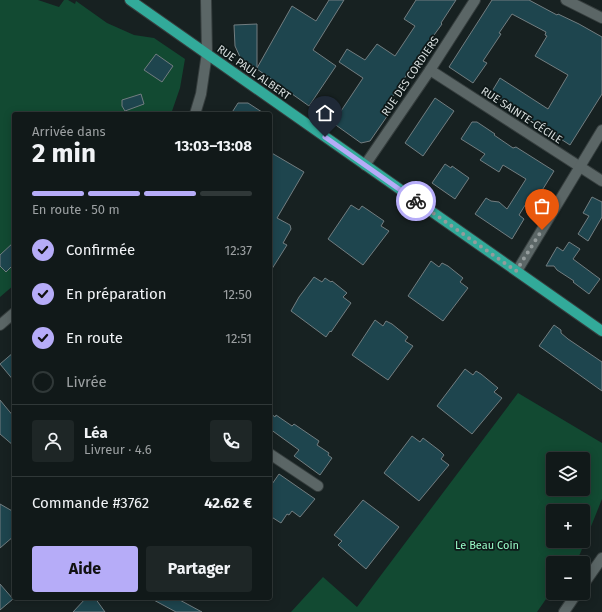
<!DOCTYPE html>
<html lang="fr">
<head>
<meta charset="utf-8">
<style>
	body { margin:0; font-family:"Fira Sans",sans-serif; background:#1e2626; color:#f1f3f6; height:100vh; display:flex; flex-direction:column; font-size:15px; white-space:nowrap }
	* { box-sizing:border-box; margin:0 }
	p { font-size:13px; color:#9ca0a2 }
	.icon { flex:none; width:22px; height:22px; fill:none; stroke:currentColor; stroke-width:2; stroke-linecap:round; stroke-linejoin:round }
	.map { position:relative; flex:1; overflow:hidden }
	.details { position:absolute; left:12px; top:112px; width:260px; height:488px; display:flex; flex-direction:column; background:#111919; border-radius:4px; box-shadow:0 2px 10px #0003,0 0 0 1px #303838 }
	.details>* { flex:none }
	.buttons { position:absolute; left:546px; top:452px; display:grid; gap:8px }
	.buttons a { display:grid; place-items:center; width:44px; height:44px; border-radius:4px; background:#111919; box-shadow:0 2px 10px #0003,0 0 0 1px #303838; font-size:20px }
	.pin { position:absolute; display:grid; place-items:center; width:34px; height:34px; color:#fff; margin:-41px -17px; border-radius:50% 50% 50% 0; rotate:-45deg; box-shadow:0 0 4px #0007 }
	.pin .icon { rotate:45deg }
	.courier { position:absolute; display:grid; place-items:center; width:40px; height:40px; margin:-20px; border:3px solid #b6acf8; border-radius:50%; background:#fff; color:#222; box-shadow:0 1px 5px #0007 }
	.headline em { font-style:normal; font-weight:700 }
	.headline div { display:flex; flex-direction:column-reverse }
	.headline { display:flex; align-items:center; justify-content:space-between; height:68px; padding:0 20px }
	h1 { font-size:26px; font-weight:700; line-height:30px }
	.bar { display:grid; grid-template-columns:repeat(4,1fr); gap:6px 4px; align-content:center; height:48px; padding:0 20px }
	.bar i { height:5px; border-radius:3px; background:#303838 }
	.bar .current { background:#b6acf8 }
	.bar p { grid-column:span 4 }
	.line { display:flex; align-items:center; gap:10px; padding:0 20px; border-top:1px solid #303838 }
	.line div { flex:1 }
	.round { display:grid; place-items:center; flex:none; width:42px; height:42px; border-radius:4px; background:#1e2626 }
	ol { padding:0 20px; list-style:none }
	li { display:flex; align-items:center; gap:12px; height:44px }
	li p { margin-inline-start:auto }
	li .icon { padding:4px; border-radius:50%; background:#b6acf8; color:#111; stroke-width:4 }
	li:last-child { color:#9ca0a2 }
	li i { width:22px; height:22px; border:2px solid #303838; border-radius:50% }
	.cta { display:flex; gap:8px; margin-top:auto; padding:8px 20px }
	.cta a { flex:1; height:46px; border-radius:4px; background:#b6acf8; color:#111; font-size:16px; font-weight:700; line-height:46px; text-align:center }
	.cta a+a { background:#1e2626; color:#f1f3f6 }
	.map>svg:first-child { display:block }
</style>
</head>
<body>
<div class="map">
<svg width="602" height="612" viewBox="0 0 602 612">
	<rect width="100%" height="100%" fill="#172121"/>
	<g fill="#124a32" fill-rule="evenodd">
		<polygon points="0,0 38,0 59,7 64,0 68,0 75,4 76,1 107,23 134,35 154,38 185,59 180,88 171,114 14,114 14,285 0,297"/>
		<path d="M518,393L602,443V499L580,554L573,563H553V589L537,612H291L323,577L357,607ZM553,459H583V489H553ZM553,511H583V541H553Z"/>
	</g>
	<g fill="#1e454e" stroke="#727d80">
		<polygon points="329,0 344,0 313,50 336,66 309,106 240,57 235,46 234,25 257,24 257,68 292,6 316,21"/>
		<polygon points="416,0 456,0 441,23 442,24 421,53 385,108 390,112 370,141 361,143 333,123 363,78 339,62 347,49 365,60 377,44 395,56 415,26 404,19"/>
		<polygon points="492,0 529,0 557,15 558,14 579,24 602,37 602,94 570,145 536,123 491,93 500,78 548,109 568,75 535,56 547,36 545,35 546,32 512,14 499,33 501,34 483,61 487,63 473,83 449,67"/>
		<polygon points="156,54 173,66 162,82 144,70"/>
		<polygon points="141,94 144,104 125,111 122,106 122,100"/>
		<polygon points="435,98 454,111 423,156 405,143"/>
		<polygon points="238,103 248,103 265,114 231,114"/>
		<polygon points="472,122 477,122 495,134 494,135 513,148 516,147 554,171 538,197 532,194 519,215 524,219 512,239 475,214 486,198 491,201 499,202 507,209 526,179 503,165 499,172 480,160 485,154 461,139"/>
		<polygon points="270,152 304,172 277,218 290,225 291,229 283,243 287,245 270,272"/>
		<polygon points="445,164 451,168 452,166 469,178 455,199 432,183"/>
		<polygon points="592,197 602,202 602,217 588,241 578,234 589,216 583,213"/>
		<polygon points="351,205 359,210 362,206 368,210 384,221 381,226 389,231 363,265 328,239"/>
		<polygon points="14,242 14,264 6,272 0,266 0,255"/>
		<polygon points="569,242 580,249 573,259 600,279 589,294 573,282 574,281 557,270 554,266 546,266 557,247 563,251"/>
		<polygon points="431,261 439,267 442,263 448,266 463,278 460,282 468,288 443,321 408,296"/>
		<polygon points="314,277 322,282 325,278 331,282 332,281 347,293 343,297 351,303 331,332 330,331 326,337 291,311 299,297"/>
		<polygon points="375,320 383,326 386,321 392,324 408,337 405,341 413,346 388,380 352,355"/>
		<polygon points="554,325 561,330 561,333 568,339 602,362 602,391 539,346"/>
		<polygon points="14,352 14,381 0,364"/>
		<polygon points="465,369 473,375 476,371 481,374 498,388 494,392 502,398 472,434 437,406"/>
		<polygon points="0,400 14,417 14,446 0,434"/>
		<polygon points="270,413 275,417 276,415 292,426 294,424 319,441 317,445 329,453 328,455 332,458 320,475 294,456 299,450 270,429"/>
		<polygon points="412,436 420,442 423,438 440,451 444,455 441,459 449,465 419,501 384,473"/>
		<polygon points="279,474 315,499 300,517 292,511 289,515 287,514 281,523 270,516 270,487"/>
		<polygon points="363,500 399,527 366,569 338,545 342,541 334,535"/>
		<polygon points="0,504 14,512 14,536 0,548"/>
		<polygon points="0,584 13,599 0,610"/>
		<polygon points="86,598 95,598 105,612 73,612"/>
		<polygon points="150,598 176,598 202,612 176,612"/>
	</g>
	<g fill="none" stroke-linecap="round" stroke-linejoin="round">
		<defs>
			<g id="minor">
				<polyline points="566,0 602,18"/>
				<polyline points="430,70 602,181"/>
				<polyline points="195,114 201,94 207,53 206,0"/>
				<polyline points="365,165 430,70 475,0"/>
				<polyline points="517,271 602,130"/>
				<polyline points="0,325 14,313"/>
				<polyline points="270,454 318,486"/>
				<polyline points="583,585 602,558"/>
				<polyline points="564,612 577,593"/>
			</g>
			<polyline id="major" points="130,0 602,331"/>
		</defs>
		<use href="#minor" stroke="#363e3e" stroke-width="12"/>
		<use href="#major" stroke="#363e3e" stroke-width="12"/>
		<use href="#minor" stroke="#5b6666" stroke-width="10"/>
		<use href="#major" stroke="#32aa9a" stroke-width="10"/>
	</g>
	<g fill="none" stroke-linecap="round" stroke-linejoin="round">
		<polyline stroke="#949c9c" stroke-width="4" stroke-dasharray="0 7.2" points="416,201 516,271 542,230"/>
		<polyline stroke="#b6acf8" stroke-width="5" points="325,137 416,201"/>
	</g>
	<g text-anchor="middle" stroke-width="3.5" stroke-linejoin="round" paint-order="stroke">
		<g font-size="11" fill="#d8dede" stroke="#0e1818">
			<text transform="translate(254 72) rotate(35)" y="4">RUE PAUL ALBERT</text>
			<text transform="translate(410 76) rotate(-56)" y="4">RUE DES CORDIERS</text>
			<text transform="translate(522 115) rotate(33)" y="4">RUE SAINTE-CÉCILE</text>
		</g>
		<g font-size="11" fill="#99fac7" stroke="#0e1818">
			<text x="487" y="549">Le Beau Coin</text>
		</g>
	</g>
</svg>
<div class="buttons">
<a><svg class="icon" aria-label="layers" viewBox="0 0 24 24"><path d="M12 4l9 5-9 5-9-5zM3 14l9 5 9-5"/></svg></a>
<a>+</a>
<a>−</a>
</div>
<div class="pin" style="left:542px;top:230px;background:#ea580c"><svg class="icon" aria-label="bag" viewBox="0 0 24 24"><path d="M5 8h14l-1 12H6zM9 8a3 3 0 0 1 6 0"/></svg></div>
<div class="pin" style="left:325px;top:137px;background:#1f2937"><svg class="icon" aria-label="home" viewBox="0 0 24 24"><path d="M3 11l9-7 9 7M6 9v11h12V9"/></svg></div>
<div class="courier" style="left:416px;top:201px"><svg class="icon" aria-label="bike" viewBox="0 0 24 24"><circle cx="6" cy="16" r="4"/><circle cx="18" cy="16" r="4"/><path d="M6 16l4-8h5l3 8M10 8l3 8H6M13 5h3"/></svg></div>
<section class="details">
<div class="headline"><div><h1>2 min</h1><p>Arrivée dans</p></div><em>13:03–13:08</em></div>
<div class="bar"><i class="current"></i><i class="current"></i><i class="current"></i><i></i><p>En route · 50 m</p></div>
<ol>
<li><svg class="icon" aria-label="check" viewBox="0 0 24 24"><path d="M5 12l5 5 9-10"/></svg>Confirmée<p>12:37</p></li>
<li><svg class="icon" aria-label="check" viewBox="0 0 24 24"><path d="M5 12l5 5 9-10"/></svg>En préparation<p>12:50</p></li>
<li><svg class="icon" aria-label="check" viewBox="0 0 24 24"><path d="M5 12l5 5 9-10"/></svg>En route<p>12:51</p></li>
<li><i></i>Livrée</li>
</ol>
<div class="line" style="height:72px"><a class="round"><svg class="icon" aria-label="person" viewBox="0 0 24 24"><circle cx="12" cy="8" r="4"/><path d="M4 21q1-7 8-7t8 7"/></svg></a><div><b>Léa</b><p>Livreur · 4.6</p></div><a class="round"><svg class="icon" aria-label="phone" viewBox="0 0 24 24"><path d="M5 4h4l2 5-3 2q2 4 5 5l2-3 5 2v4C11 20 4 13 5 4z"/></svg></a></div>
<div class="line" style="height:52px"><div>Commande #3762</div><b>42.62 €</b></div>
<div class="cta"><a>Aide</a><a>Partager</a></div>
</section>
</div>
</body>
</html>
